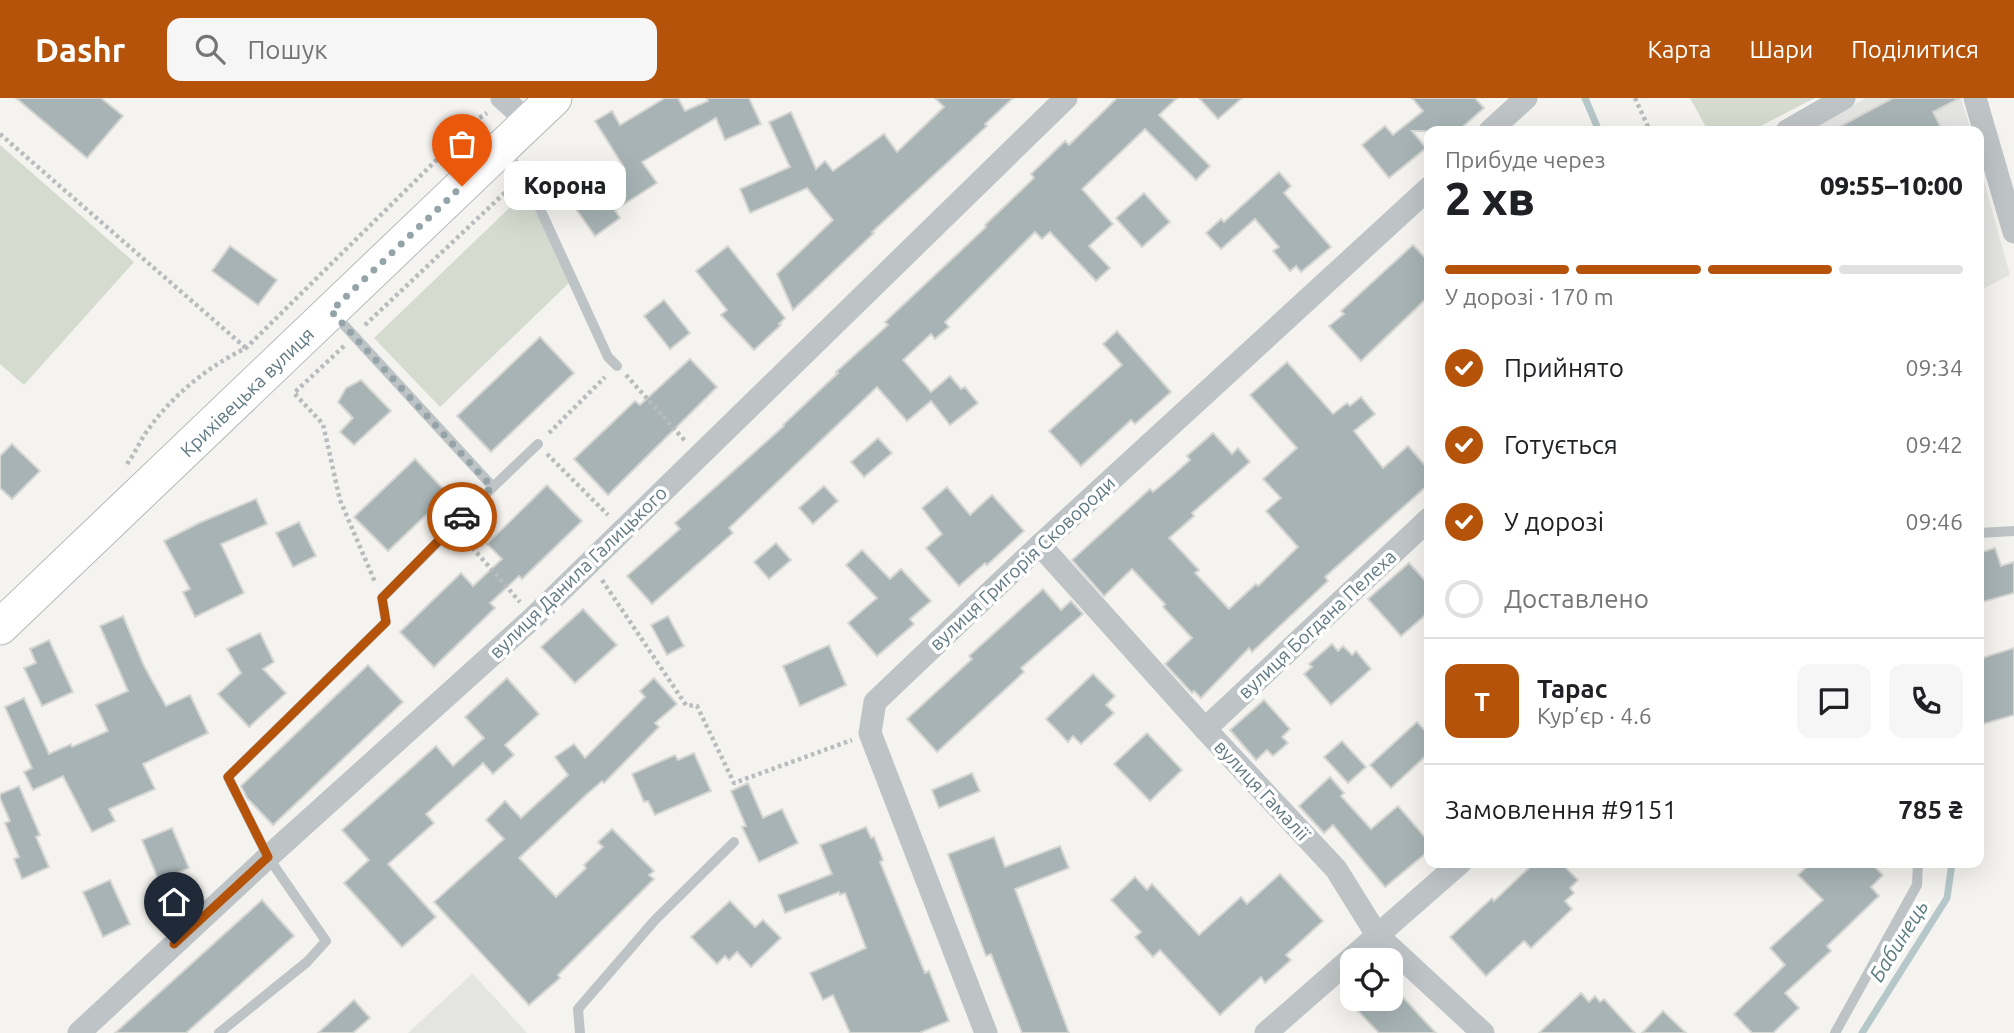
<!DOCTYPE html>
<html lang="uk">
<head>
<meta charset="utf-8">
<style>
	body { margin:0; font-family:Ubuntu,sans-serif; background:#f6f6f6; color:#202124; height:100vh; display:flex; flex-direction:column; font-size:26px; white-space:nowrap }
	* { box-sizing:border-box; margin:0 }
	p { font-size:23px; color:#757577 }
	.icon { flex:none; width:38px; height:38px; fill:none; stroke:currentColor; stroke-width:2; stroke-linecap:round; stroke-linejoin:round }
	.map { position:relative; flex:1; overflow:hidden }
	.panel { position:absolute; left:1424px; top:28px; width:560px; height:742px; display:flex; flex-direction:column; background:#fff; border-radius:14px; box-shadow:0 7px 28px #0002 }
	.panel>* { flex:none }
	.tools { position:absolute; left:1340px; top:850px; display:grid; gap:14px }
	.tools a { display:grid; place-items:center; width:63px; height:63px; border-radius:14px; background:#fff; box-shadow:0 7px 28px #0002; font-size:35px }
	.pin { position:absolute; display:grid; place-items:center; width:60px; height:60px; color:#fff; margin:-72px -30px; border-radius:50% 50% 50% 0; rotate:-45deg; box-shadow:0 0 7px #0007 }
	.pin .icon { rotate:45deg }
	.courier { position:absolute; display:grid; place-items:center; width:70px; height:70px; margin:-35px; border:5px solid #b45309; border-radius:50%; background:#fff; color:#222; box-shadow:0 2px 9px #0007 }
	.bubble { position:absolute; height:49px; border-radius:14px; background:#fff; box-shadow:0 7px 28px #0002; font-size:23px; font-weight:800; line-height:49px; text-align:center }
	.summary em { font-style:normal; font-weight:800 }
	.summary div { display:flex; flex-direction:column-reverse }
	.summary { display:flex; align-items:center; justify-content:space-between; height:119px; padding:0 21px }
	h1 { font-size:46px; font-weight:800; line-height:52px }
	.bar { display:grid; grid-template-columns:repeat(4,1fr); gap:10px 7px; align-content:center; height:84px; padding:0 21px }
	.bar i { height:9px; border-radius:5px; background:#e0e0e0 }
	.bar .current { background:#b45309 }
	.bar p { grid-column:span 4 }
	.line { display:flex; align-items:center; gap:18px; padding:0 21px; border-top:2px solid #e0e0e0 }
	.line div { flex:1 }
	.round { display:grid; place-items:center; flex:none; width:74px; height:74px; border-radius:14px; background:#f6f6f6 }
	ol { padding:0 21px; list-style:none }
	li { display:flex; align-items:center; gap:21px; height:77px }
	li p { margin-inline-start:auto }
	li .icon { padding:7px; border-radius:50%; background:#b45309; color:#fff; stroke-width:4 }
	li:last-child { color:#757577 }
	li i { width:38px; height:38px; border:4px solid #e0e0e0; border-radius:50% }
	header { display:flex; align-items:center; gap:42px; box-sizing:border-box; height:98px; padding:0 35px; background:#b45309; color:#fff }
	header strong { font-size:33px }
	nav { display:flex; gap:38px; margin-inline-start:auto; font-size:24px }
	.search { width:490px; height:63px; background:#f6f6f6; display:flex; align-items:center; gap:18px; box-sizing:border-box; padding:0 24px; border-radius:14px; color:#757577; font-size:26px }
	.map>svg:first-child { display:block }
</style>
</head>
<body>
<header>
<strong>Dashr</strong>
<div class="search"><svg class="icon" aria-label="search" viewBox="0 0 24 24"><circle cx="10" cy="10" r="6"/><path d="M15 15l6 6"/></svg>Пошук</div>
<nav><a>Карта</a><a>Шари</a><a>Поділитися</a></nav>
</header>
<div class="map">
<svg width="2014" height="935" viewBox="0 0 2014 935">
	<rect width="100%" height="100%" fill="#f4f3ef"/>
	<g fill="#e4e5e3">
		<polygon points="1866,0 1961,0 1971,33 1808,33"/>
		<polygon points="1979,65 2010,177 1979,193"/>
		<polygon points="473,876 527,935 408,935 472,876"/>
	</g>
	<g fill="#d6dbd0">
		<polygon points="1690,0 1815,0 1751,33 1708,33"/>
		<polygon points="0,47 134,164 24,287 0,266"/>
		<polygon points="527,93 569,185 440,309 374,240"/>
	</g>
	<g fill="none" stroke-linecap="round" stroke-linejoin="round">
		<g stroke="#b6c7c9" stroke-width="7">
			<polyline points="1585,0 1599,33"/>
			<polyline points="1862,935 1947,800 1952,765"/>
		</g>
	</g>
	<g fill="#a7b3b5" stroke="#d5d5d2" stroke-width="2">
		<polygon points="16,0 101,0 123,18 87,60"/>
		<polygon points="665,0 678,0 685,13 708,3 707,0 749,0 761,26 725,42 716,20 642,64 657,85 615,112 620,120 595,138 574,108 625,71 595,23 612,13 620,27"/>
		<polygon points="935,0 1013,0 985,26 987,28 872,134 874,135 793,212 777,176 833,122 807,90 750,115 740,91 790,69 769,24 791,14 816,71 825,63 833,73 884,36 897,54 944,9"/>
		<polygon points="1117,0 1177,0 1159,17 1210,68 1196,82 1145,31 1082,91 1113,126 1089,148 1110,170 1096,183 1050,134 1042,141 1035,134 945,224 949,229 935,241 931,236 903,262 931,294 950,278 961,291 965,289 978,305 950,327 931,303 907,323 877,289 729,430 733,435 652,506 627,478 680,431 675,425 784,328 783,327 838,275 836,274 888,227 885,224 986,129 985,127 1034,80 1031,76 1065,43 1069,47"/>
		<polygon points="1199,0 1242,0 1218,21"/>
		<polygon points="1412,0 1475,0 1484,10 1458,33 1412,33 1426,50 1389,80 1362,47 1385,28 1393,37 1423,13"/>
		<polygon points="1893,0 1960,0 1933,14 1943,33 1831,33"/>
		<polygon points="1279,74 1291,88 1284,95 1331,149 1301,174 1296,168 1290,173 1273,153 1279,149 1255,121 1221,151 1206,135 1221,121 1224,124"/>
		<polygon points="1144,95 1170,124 1142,149 1116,120"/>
		<polygon points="1413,147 1430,165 1430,197 1361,263 1329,228 1344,216 1341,213"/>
		<polygon points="230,148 277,182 258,207 212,173"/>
		<polygon points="728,148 785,220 779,226 781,227 754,252 721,217 727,212 696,173"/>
		<polygon points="664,202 690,235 670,251 644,218"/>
		<polygon points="1117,233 1171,294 1135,326 1131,322 1081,368 1049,333 1122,267 1103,246"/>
		<polygon points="540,239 574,275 491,354 457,318"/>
		<polygon points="690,261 717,289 608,397 574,361 635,303 640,307"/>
		<polygon points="1287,264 1333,316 1347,305 1350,308 1361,299 1375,316 1354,333 1383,370 1408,348 1430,373 1430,385 1325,479 1328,483 1252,554 1249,550 1201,600 1194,593 1192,595 1165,566 1192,540 1163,509 1165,506 1132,471 1104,498 1072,462 1150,391 1153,394 1172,378 1190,362 1187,358 1213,335 1232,356 1238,350 1250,364 1192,415 1194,418 1169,440 1199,472 1195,475 1229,511 1256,486 1258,488 1298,449 1266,413 1281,400 1263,381 1297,350 1250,297"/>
		<polygon points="361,282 391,313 354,347 340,334 353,320 338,304 346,290"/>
		<polygon points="878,340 892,355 864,379 851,364"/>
		<polygon points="12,346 40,373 12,401 0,390 0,358"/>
		<polygon points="415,361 448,396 388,453 354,419"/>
		<polygon points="547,387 582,423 522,481 519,478 490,505 495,510 434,569 400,534 461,475 473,488 502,461 487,446"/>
		<polygon points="824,388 838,403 813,426 799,410"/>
		<polygon points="947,389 970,417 992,397 1024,433 987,467 985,465 959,488 926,450 942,436 922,410"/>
		<polygon points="256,401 267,426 221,446 244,495 195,519 183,494 190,491 164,443 199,425"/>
		<polygon points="299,424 316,458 293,469 276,435"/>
		<polygon points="776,445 791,462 769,481 754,464"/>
		<polygon points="1995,450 2001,468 2014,464 2014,495 1979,505 1979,455"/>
		<polygon points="862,452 890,481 901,471 931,503 910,521 914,526 877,558 848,525 877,500 846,467"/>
		<polygon points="1409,465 1430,488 1430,513 1401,538 1368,501"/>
		<polygon points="1043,491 1061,512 1071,503 1083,516 1021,570 1024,574 937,654 907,621 972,561 969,558"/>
		<polygon points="583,511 617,547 575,585 541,549"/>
		<polygon points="123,518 144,568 166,608 190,597 208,635 143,666 155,691 109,711 115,723 92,734 63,678 33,692 24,674 32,670 5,609 24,600 49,656 71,646 72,649 108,633 96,607 128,593 100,528"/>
		<polygon points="668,518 684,548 667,557 651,527"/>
		<polygon points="260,535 274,564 263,571 286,595 249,629 218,596 241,575 227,551"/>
		<polygon points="49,542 73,594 42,608 24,570 36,565 30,551"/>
		<polygon points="1332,546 1338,553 1343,548 1352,557 1356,553 1371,571 1331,607 1304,576 1312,569 1309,566"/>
		<polygon points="829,547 846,587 800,608 783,568"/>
		<polygon points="2014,550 2014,617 1983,626 1979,614 1979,561"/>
		<polygon points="368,567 403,604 273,727 247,700 241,688"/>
		<polygon points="1093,576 1115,598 1106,607 1114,615 1081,646 1073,638 1068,644 1046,621"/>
		<polygon points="507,580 539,616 505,647 514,657 493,676 483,665 426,716 434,725 388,766 436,819 402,849 344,785 369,762 342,732 436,648 453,668 484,640 465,619"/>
		<polygon points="654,580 677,606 655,625 659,629 604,685 602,683 587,696 519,760 556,799 586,770 584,767 603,749 598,744 612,731 654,773 649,777 654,781 558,877 560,880 529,907 434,804 504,741 486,722 505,703 521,720 568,677 555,659 574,646 585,660 645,599 640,593"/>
		<polygon points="1264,602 1290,631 1282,639 1288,645 1273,658 1267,652 1256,662 1230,632"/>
		<polygon points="1417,624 1430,638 1430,654 1391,690 1370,667"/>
		<polygon points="1147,635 1182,672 1150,703 1114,666"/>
		<polygon points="1342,643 1366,669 1348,685 1324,659"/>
		<polygon points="694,655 711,693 655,717 648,703 644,704 632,676 675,657 678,662"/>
		<polygon points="972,675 980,693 939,710 932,692"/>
		<polygon points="1330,679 1344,695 1341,698 1371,731 1398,708 1430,745 1430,752 1385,789 1333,727 1324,735 1299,708"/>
		<polygon points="748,685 763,720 782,711 798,745 759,764 742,729 746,728 731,693"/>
		<polygon points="19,688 40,737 36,739 49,769 22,781 14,761 19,759 5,725 10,723 0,700 0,696"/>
		<polygon points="866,729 871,740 874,739 883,762 880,764 925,875 929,873 949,923 919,935 850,935 833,897 823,902 810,875 866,850 845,795 840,797 839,794 785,815 778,797 832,776 820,747"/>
		<polygon points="172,730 189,770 159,783 142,742"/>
		<polygon points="994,739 1005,769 1060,748 1069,770 1015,791 1069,935 1022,935 991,856 986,858 948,756"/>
		<polygon points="1534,765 1561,765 1578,782 1570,790 1574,795 1565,803 1572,811 1531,850 1524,843 1486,878 1450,839 1492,800 1494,803"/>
		<polygon points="1811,765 1871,765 1883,777 1871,789 1879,798 1827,848 1831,853 1785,895 1799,910 1773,935 1752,935 1734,916 1785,867 1770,850 1823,802 1798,777"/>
		<polygon points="1280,776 1323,823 1286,857 1291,862 1265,885 1261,879 1220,917 1160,852 1153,859 1135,839 1141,834 1111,802 1135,779 1147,792 1152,786 1199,837 1241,799 1247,806"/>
		<polygon points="110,782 130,826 103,839 83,794"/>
		<polygon points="262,802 294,838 186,935 115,935"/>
		<polygon points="730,803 755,829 763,822 781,840 751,869 737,854 729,862 725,858 717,866 691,839"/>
		<polygon points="1391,886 1420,918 1436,935 1379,935 1357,912 1368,901 1391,901"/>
		<polygon points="1581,895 1589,904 1595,898 1600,904 1604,901 1635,935 1539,935"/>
		<polygon points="354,902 370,920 353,935 318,935"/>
		<polygon points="1663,913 1686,935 1642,935"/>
	</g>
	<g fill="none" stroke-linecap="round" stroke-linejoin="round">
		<defs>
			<polyline id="primary" points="0,529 554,0"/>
		</defs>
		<use href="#primary" stroke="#b2b8ba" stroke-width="37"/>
		<g stroke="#b8bcbe" stroke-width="4.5" stroke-dasharray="3.5 3.5" stroke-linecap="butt">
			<polyline points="1635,0 1650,33"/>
			<polyline points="0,36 247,251"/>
			<polyline points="365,227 514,86"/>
			<polyline points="344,248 294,295 323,326 340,402 375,484"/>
			<polyline points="626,277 686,344"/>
			<polyline points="549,335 605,279"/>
			<polyline points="547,356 608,417"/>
			<path d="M127,366C136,354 141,340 150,329C174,296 209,268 246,250L479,20L487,15"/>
			<polyline points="463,439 520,504"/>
			<polyline points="602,482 686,607 697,608 734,685 852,642"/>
		</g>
		<g stroke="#bec4c6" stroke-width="10">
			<polyline points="505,55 524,76 608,259 617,268"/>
			<polyline points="333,215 493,389 538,346"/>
			<polyline points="1979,435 2014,433"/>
			<polyline points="219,935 307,864 326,843 268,759 228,679 386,524 382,500 493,389"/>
			<polyline points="580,935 578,911 655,822 734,744"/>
			<polyline points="1835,935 1917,787 1918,765"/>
		</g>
		<g stroke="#bec4c6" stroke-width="23">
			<polyline points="502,0 529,24"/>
			<polyline points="1975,0 2014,134"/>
			<polyline points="1490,33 1526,0"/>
			<polyline points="1787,33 1844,0"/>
			<polyline points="1040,447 1205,631 1336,771 1377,837 1483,935"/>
			<polyline points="1205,631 1430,420"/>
			<polyline points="79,935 268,759 534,519 1066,0"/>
			<polyline points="986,935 870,635 875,604 1040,447 1430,89"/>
			<polyline points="1266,935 1460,765"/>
		</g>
		<use href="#primary" stroke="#fff" stroke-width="35"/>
	</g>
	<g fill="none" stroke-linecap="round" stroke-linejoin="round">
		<polyline stroke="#94a4a8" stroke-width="7" stroke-dasharray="0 12.6" points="462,419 492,389 331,213 462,88"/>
		<polyline stroke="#b45309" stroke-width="9" points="174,846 268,759 228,679 386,524 382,500 462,419"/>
	</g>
	<g text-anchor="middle" stroke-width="7" stroke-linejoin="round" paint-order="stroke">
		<g font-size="19" fill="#617982" stroke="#fff">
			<text transform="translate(247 294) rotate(-44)" y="7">Крихівецька вулиця</text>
			<text transform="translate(1022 465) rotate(-43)" y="7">вулиця Григорія Сковороди</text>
			<text transform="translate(578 474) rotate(-44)" y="7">вулиця Данила Галицького</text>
			<text transform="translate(1317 526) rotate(-43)" y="7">вулиця Богдана Пелеха</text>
			<text transform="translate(1262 692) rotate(47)" y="7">вулиця Гамалії</text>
		</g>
		<g font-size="21" font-style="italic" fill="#5c7c80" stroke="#fff">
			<text transform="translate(1899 843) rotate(-58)" y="7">Бабинець</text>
		</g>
	</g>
</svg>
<div class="tools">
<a><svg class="icon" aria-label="locate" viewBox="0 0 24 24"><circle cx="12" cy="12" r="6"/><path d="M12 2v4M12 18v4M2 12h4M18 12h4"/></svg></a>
</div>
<div class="pin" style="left:462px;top:88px;background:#ea580c"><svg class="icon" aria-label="bag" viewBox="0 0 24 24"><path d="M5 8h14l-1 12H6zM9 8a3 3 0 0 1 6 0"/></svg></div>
<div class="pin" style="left:174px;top:846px;background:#1f2937"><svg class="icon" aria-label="home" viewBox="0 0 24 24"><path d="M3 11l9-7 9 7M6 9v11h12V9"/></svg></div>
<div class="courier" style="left:462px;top:419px"><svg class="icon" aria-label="car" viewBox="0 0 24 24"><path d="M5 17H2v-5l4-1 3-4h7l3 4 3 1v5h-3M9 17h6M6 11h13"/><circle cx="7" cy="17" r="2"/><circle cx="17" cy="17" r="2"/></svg></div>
<div class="bubble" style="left:504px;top:63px;width:122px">Корона</div>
<section class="panel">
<div class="summary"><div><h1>2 хв</h1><p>Прибуде через</p></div><em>09:55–10:00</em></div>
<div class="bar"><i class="current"></i><i class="current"></i><i class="current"></i><i></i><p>У дорозі · 170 m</p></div>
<ol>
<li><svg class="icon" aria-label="check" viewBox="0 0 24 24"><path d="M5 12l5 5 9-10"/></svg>Прийнято<p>09:34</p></li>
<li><svg class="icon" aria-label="check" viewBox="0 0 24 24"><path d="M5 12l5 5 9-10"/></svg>Готується<p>09:42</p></li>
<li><svg class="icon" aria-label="check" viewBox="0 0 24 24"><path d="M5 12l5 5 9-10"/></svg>У дорозі<p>09:46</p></li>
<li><i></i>Доставлено</li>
</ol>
<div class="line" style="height:126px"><b class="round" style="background:#b45309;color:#fff">Т</b><div><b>Тарас</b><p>Кур’єр · 4.6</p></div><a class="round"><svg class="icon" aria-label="chat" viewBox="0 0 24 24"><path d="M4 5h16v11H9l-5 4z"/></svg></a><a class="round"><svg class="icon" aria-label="phone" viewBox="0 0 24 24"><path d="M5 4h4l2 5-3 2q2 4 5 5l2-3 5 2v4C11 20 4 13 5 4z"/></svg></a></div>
<div class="line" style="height:91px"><div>Замовлення #9151</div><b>785 ₴</b></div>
</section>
</div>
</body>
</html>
